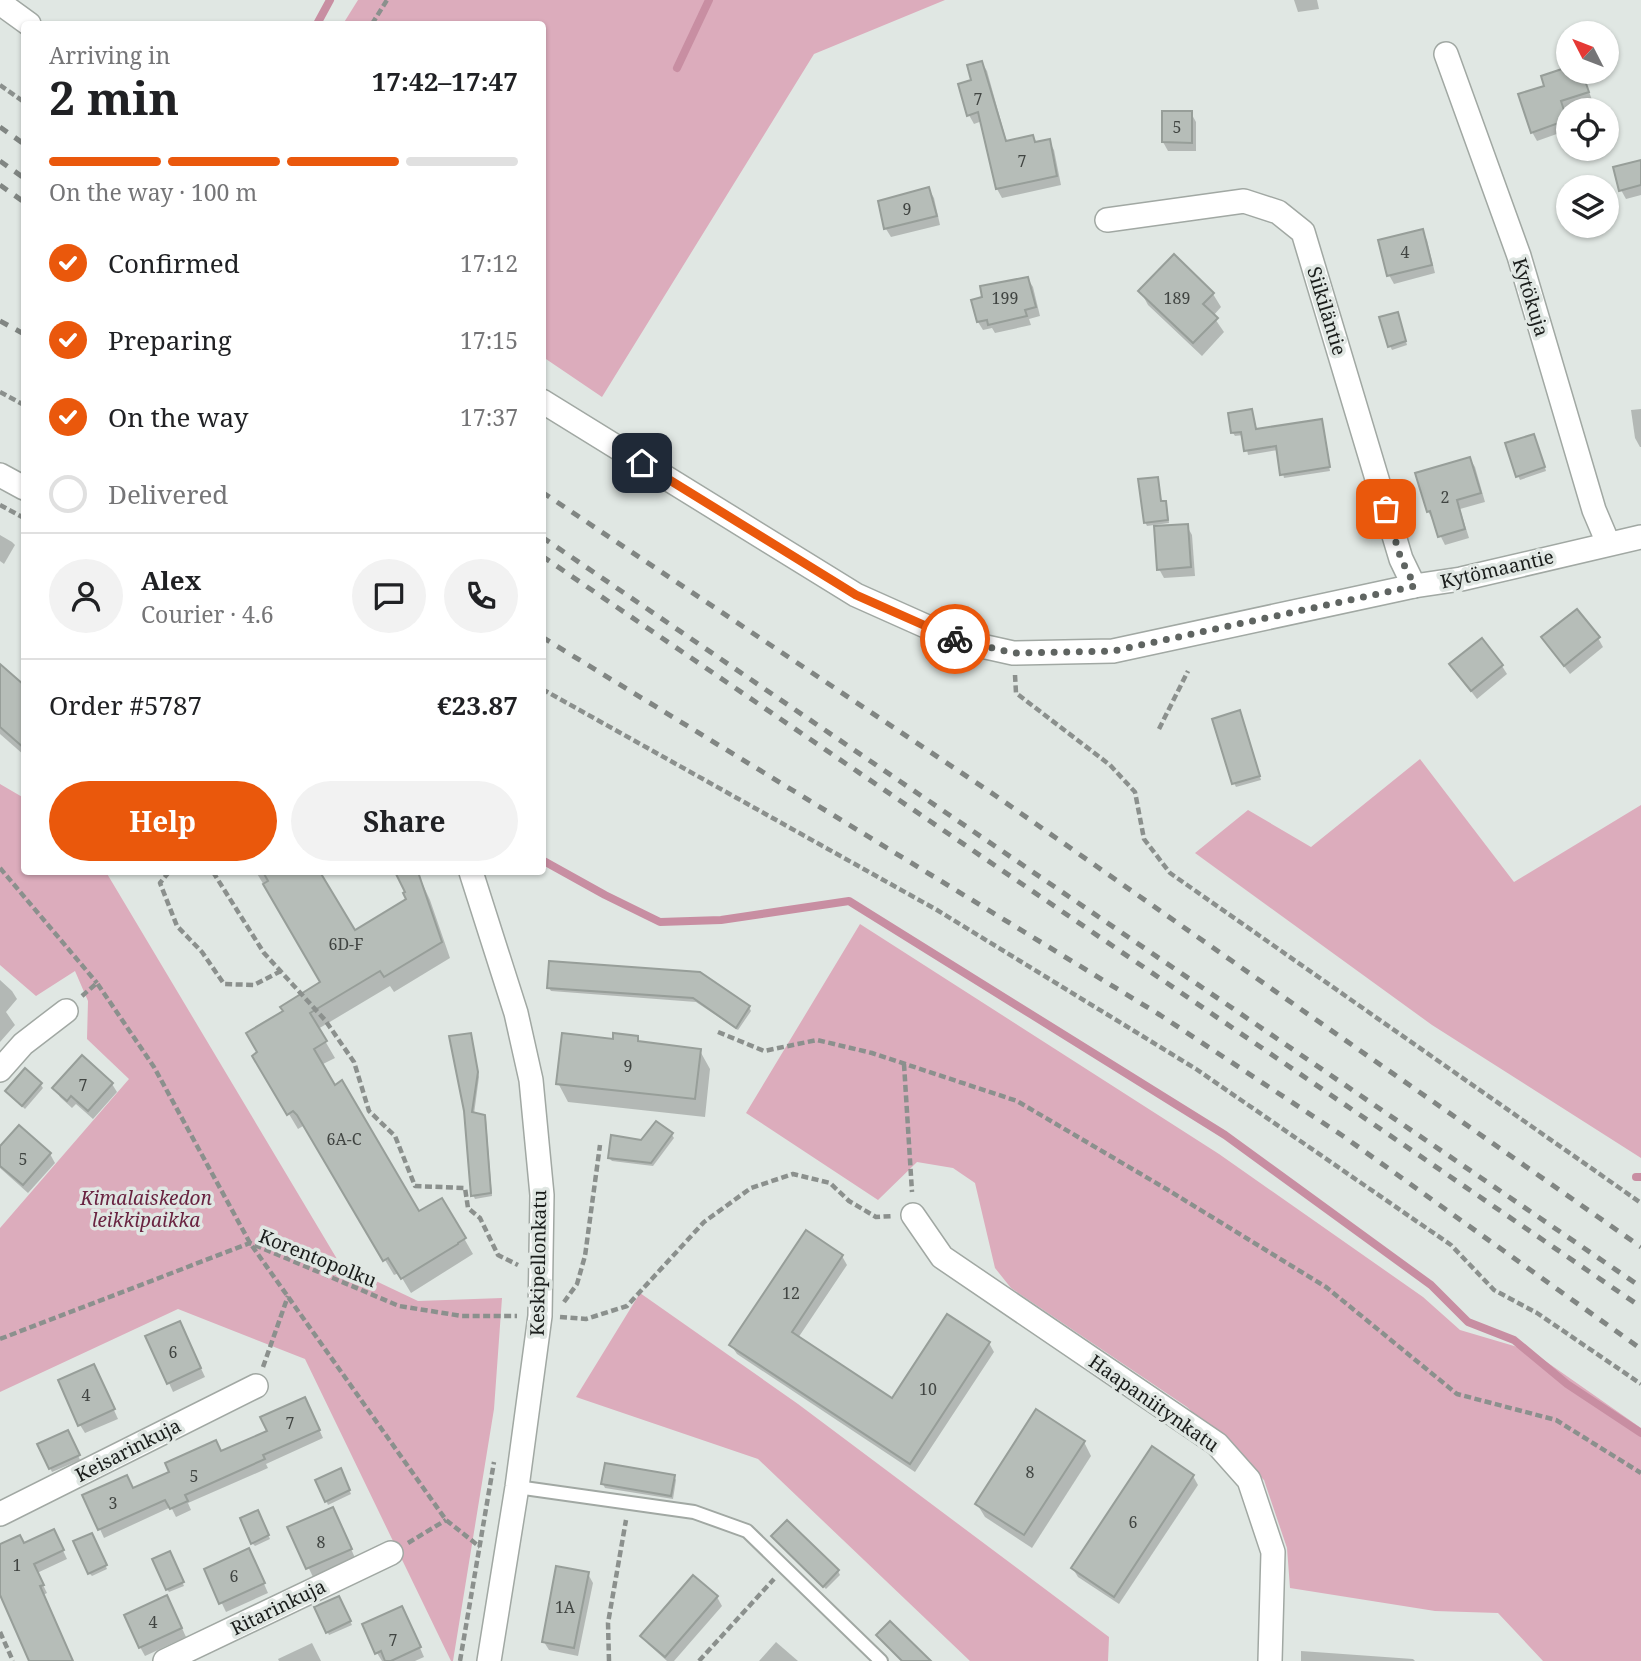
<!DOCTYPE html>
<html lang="en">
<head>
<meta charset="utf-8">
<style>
	body { margin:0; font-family:"Noto Serif",serif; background:#f2f2f2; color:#202124; height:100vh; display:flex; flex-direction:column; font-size:26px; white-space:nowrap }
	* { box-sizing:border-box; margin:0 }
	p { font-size:23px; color:#757577 }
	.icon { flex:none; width:38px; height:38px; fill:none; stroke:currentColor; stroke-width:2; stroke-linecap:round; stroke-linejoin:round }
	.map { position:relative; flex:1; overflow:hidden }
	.sheet { position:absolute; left:21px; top:21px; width:525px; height:854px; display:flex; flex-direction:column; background:#fff; border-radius:7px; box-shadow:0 2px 5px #0004 }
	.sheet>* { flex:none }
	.needle { width:46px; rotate:312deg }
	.fabs { position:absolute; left:1556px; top:21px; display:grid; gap:14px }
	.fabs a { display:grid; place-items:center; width:63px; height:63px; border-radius:50%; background:#fff; box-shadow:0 2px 5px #0004; font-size:35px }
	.pin { position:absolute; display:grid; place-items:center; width:60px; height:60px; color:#fff; margin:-30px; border-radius:14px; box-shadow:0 4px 10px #0006 }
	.courier { position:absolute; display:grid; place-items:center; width:70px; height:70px; margin:-35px; border:5px solid #ea580c; border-radius:50%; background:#fff; color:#222; box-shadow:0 2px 9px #0007 }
	.head em { font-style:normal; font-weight:700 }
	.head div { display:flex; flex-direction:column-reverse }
	.head { display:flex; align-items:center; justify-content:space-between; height:119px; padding:0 28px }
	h1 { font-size:46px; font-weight:700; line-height:52px }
	.bar { display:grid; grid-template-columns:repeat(4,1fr); gap:10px 7px; align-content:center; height:84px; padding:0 28px }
	.bar i { height:9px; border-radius:5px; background:#e0e0e0 }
	.bar .selected { background:#ea580c }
	.bar p { grid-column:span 4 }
	.line { display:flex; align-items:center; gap:18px; padding:0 28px; border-top:2px solid #e0e0e0 }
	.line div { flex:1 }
	.round { display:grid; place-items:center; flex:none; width:74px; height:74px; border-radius:37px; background:#f2f2f2 }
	ol { padding:0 28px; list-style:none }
	li { display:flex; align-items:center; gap:21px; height:77px }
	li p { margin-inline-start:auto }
	li .icon { padding:7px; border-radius:50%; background:#ea580c; color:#fff; stroke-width:4 }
	li:last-child { color:#757577 }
	li i { width:38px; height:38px; border:4px solid #e0e0e0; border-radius:50% }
	.action { display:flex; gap:14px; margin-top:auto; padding:14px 28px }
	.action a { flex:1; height:80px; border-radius:42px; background:#ea580c; color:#fff; font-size:28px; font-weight:700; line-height:80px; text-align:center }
	.action a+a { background:#f2f2f2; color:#202124 }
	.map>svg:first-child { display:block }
</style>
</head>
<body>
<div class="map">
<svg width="1641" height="1661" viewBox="0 0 1641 1661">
	<rect width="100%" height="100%" fill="#e0e7e3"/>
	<g fill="#dcacbc">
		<polygon points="358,0 945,0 814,54 602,397 543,357 542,24 343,24"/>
		<polygon points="1420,759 1514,882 1641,805 1641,1158 1432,1025 1195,853 1248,810 1311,847"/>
		<polygon points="0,784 24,798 24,872 106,872 340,1264 418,1301 502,1298 494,1409 453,1661 451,1661 305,1359 178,1309 0,1392 0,1228 129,1079 87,1039 88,1001 75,971 36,996 0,965"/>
		<polygon points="860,924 1219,1154 1423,1297 1460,1330 1531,1351 1641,1428 1641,1661 1543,1661 1498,1613 1435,1611 1290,1588 1287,1548 1264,1480 1187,1407 1011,1288 995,1268 975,1183 953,1168 917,1162 878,1200 746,1113"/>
		<polygon points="640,1293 798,1404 1109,1637 1108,1661 970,1661 758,1459 576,1397"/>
	</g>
	<g fill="#0003">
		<polygon points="1294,0 1317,0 1319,9 1298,12"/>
		<polygon points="982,63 987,71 1007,143 1032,137 1036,144 1049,141 1054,150 1061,185 1002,198 997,189 982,121 974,124 969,115 973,82"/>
		<polygon points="1568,69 1568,72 1582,72 1592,100 1564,110 1568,130 1537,141 1532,132 1546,87"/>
		<polygon points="1191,113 1196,122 1196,151 1168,151 1163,142"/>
		<polygon points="1641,162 1641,195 1626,199 1621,190"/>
		<polygon points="929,189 934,198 940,225 891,237 886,229 880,203"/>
		<polygon points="1422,231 1427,240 1435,273 1394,284 1389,275"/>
		<polygon points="1028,279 1033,287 1040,316 1029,319 1031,325 995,333 992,328 983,330 978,322"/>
		<polygon points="1141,292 1213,294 1221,307 1213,316 1224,332 1202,356 1148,305"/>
		<polygon points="1399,317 1407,345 1392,350 1390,346"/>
		<polygon points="1641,409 1641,447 1640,447 1635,438 1631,410"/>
		<polygon points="1252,411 1256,431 1321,421 1330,471 1284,478 1278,450 1248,455 1244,435 1235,436 1233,433"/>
		<polygon points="1536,440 1546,471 1520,480 1518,476"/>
		<polygon points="1470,459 1475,467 1485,502 1460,509 1469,538 1445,545 1428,511"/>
		<polygon points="1157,479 1162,503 1165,503 1167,506 1169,523 1147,526 1145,522"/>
		<polygon points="1187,526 1192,535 1195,576 1164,578 1159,569"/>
		<polygon points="0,535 12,542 15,545 4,564 0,561"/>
		<polygon points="1543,638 1598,638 1603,647 1570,674"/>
		<polygon points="0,666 24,688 24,755 0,734"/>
		<polygon points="1502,666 1507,674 1477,699 1457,673"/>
		<polygon points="1241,716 1261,780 1236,787 1234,783"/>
		<polygon points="256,872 318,872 354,932 408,900 407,893 397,872 417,872 430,900 450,958 394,992 390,986 318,1029 335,1058 321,1065 418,1213 442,1200 473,1254 411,1293 399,1273 394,1275 308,1131 303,1126 298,1129 254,1056 285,1012 323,983"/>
		<polygon points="699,973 749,1007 751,1011 738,1030 696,1002 551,991 549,988"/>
		<polygon points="0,980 12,991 17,999 6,1012 15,1025 0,1042"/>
		<polygon points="470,1035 479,1077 474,1114 484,1116 486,1120 492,1196 475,1199 473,1195"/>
		<polygon points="637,1037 641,1044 700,1051 710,1069 705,1117 568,1102 558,1083 614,1040"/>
		<polygon points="40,1084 43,1088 25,1109 7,1092"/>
		<polygon points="112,1084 117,1092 93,1119 76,1104 72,1108 60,1097 55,1088"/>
		<polygon points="672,1135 674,1138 653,1166 612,1161 609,1158 642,1142"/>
		<polygon points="0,1149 50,1154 55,1163 28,1193 0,1168"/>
		<polygon points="842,1256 847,1265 798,1338 892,1400 989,1343 994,1352 915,1472 737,1354 731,1345"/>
		<polygon points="184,1332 205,1377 173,1392 169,1383"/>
		<polygon points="98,1375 118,1419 85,1433 80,1425"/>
		<polygon points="309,1407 323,1438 266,1464 268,1468 188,1503 191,1510 176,1517 171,1507 104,1538 85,1496 133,1490 269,1431"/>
		<polygon points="70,1436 80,1460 52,1472 50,1468"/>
		<polygon points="1084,1442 1091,1456 1032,1548 985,1517 977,1504"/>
		<polygon points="342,1474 351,1494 328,1505 317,1480"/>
		<polygon points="674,1476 676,1480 673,1499 605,1488 603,1484"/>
		<polygon points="1193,1476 1198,1485 1119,1604 1078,1577 1073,1569"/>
		<polygon points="260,1516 270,1539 255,1546 252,1543"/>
		<polygon points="337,1517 355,1558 313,1577 290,1528"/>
		<polygon points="93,1539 107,1569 92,1576 89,1573"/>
		<polygon points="58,1540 67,1559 37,1573 47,1593 43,1595 73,1661 31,1661 0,1592 0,1546"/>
		<polygon points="775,1540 838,1571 840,1575 826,1589"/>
		<polygon points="169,1553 184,1586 169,1592 167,1589"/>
		<polygon points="253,1559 268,1593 226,1612 206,1570"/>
		<polygon points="588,1574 593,1583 578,1656 549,1650 544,1642"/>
		<polygon points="717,1597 722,1606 674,1661 667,1661 648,1644 643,1636"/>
		<polygon points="339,1598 352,1625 329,1635 316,1608"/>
		<polygon points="172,1606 186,1637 145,1656 140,1647"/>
		<polygon points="406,1616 424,1657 415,1661 382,1661 377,1653"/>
		<polygon points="776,1642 798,1661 759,1661"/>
		<polygon points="312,1643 321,1661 279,1661 278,1659"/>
		<polygon points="1301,1651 1413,1659 1415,1661 1301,1661"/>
	</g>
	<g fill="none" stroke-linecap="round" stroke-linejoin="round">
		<g stroke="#c88ea2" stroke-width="8">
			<polyline points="317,24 330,0"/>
			<polyline points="677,68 709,0"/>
			<polyline points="542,860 605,895 660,922 721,920 849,901 1225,1135 1431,1285 1468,1322 1514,1340 1567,1384 1641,1433"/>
			<polyline points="1636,1177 1641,1177"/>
		</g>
	</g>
	<g fill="#b6bdb8" stroke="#979e99" stroke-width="2">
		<polygon points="982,61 1006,141 1033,135 1035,142 1050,139 1057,176 996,189 978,112 967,116 958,84 971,80 967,65"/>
		<polygon points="1568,67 1568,72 1582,72 1589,92 1561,101 1567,120 1531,133 1518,94 1544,86 1541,76"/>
		<polygon points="1162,111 1192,111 1192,143 1162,142"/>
		<polygon points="1641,160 1641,185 1619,191 1613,167"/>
		<polygon points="929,187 937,216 884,229 878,201"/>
		<polygon points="1423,229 1432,265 1387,276 1378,240"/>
		<polygon points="1174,254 1214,293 1203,304 1218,318 1193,343 1138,291"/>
		<polygon points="1028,277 1036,307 1025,310 1027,316 988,325 987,320 977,322 971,300 982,297 980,286"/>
		<polygon points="1398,312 1406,341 1388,347 1379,317"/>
		<polygon points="1252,409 1256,429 1322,419 1330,467 1280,475 1276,446 1244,451 1241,432 1231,433 1228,413"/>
		<polygon points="1534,434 1545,467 1516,477 1505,443"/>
		<polygon points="1470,457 1481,493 1457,500 1465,529 1438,537 1430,511 1427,512 1415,473"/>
		<polygon points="1158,477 1161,501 1166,501 1168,520 1144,523 1138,479"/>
		<polygon points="1188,524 1191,567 1157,570 1154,526"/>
		<polygon points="1577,609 1600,637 1564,666 1541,637"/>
		<polygon points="1482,638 1503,665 1471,691 1449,664"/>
		<polygon points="0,664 24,685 24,748 0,727"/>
		<polygon points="1240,710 1260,776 1232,784 1212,719"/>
		<polygon points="263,872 320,872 355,930 406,899 403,893 405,892 395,872 418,872 442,942 384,977 380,971 310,1013 327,1041 314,1049 335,1085 342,1080 419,1211 442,1198 466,1238 458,1243 458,1244 401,1279 388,1258 383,1261 297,1115 293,1111 287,1115 252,1056 257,1052 246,1033 283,1011 280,1007 320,982 263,884 268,881"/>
		<polygon points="549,961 700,972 750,1006 736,1028 693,998 547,988"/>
		<polygon points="471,1033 478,1072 472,1112 485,1115 491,1193 471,1196 464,1111 449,1036"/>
		<polygon points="562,1033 613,1039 613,1033 638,1036 638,1041 701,1049 695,1099 556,1084"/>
		<polygon points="82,1055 113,1083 88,1111 71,1096 67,1101 52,1088"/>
		<polygon points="25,1068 42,1083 22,1106 5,1091"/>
		<polygon points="656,1121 673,1133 651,1163 608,1158 611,1135 641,1140"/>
		<polygon points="19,1125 51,1153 23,1185 0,1166 0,1146"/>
		<polygon points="806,1230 843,1255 792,1332 892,1398 947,1314 990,1342 910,1464 729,1345"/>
		<polygon points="180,1321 201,1368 167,1384 145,1336"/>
		<polygon points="94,1364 115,1409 78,1426 58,1380"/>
		<polygon points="305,1397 320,1430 263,1455 265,1459 185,1495 188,1501 170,1509 165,1500 98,1530 82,1495 127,1475 133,1488 169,1472 165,1463 216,1440 221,1451 267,1431 260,1417"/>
		<polygon points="1036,1409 1085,1441 1024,1535 975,1504"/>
		<polygon points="68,1430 80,1455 49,1469 37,1444"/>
		<polygon points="1152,1446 1194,1475 1114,1597 1071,1568"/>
		<polygon points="605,1463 675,1475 671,1496 601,1484"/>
		<polygon points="341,1468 350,1490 325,1502 315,1480"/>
		<polygon points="333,1507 352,1549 306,1569 287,1527"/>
		<polygon points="258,1510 269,1535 251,1544 240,1518"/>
		<polygon points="787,1520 839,1570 823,1587 771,1536"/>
		<polygon points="54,1529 64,1550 34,1564 44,1585 40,1586 73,1661 29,1661 0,1595 0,1544 20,1535 24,1543"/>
		<polygon points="92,1533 107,1565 88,1574 73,1541"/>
		<polygon points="249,1548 265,1583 219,1604 204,1569"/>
		<polygon points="170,1551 184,1582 166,1590 152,1559"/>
		<polygon points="556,1566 589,1572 574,1648 542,1642"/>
		<polygon points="693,1575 718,1596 665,1657 640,1636"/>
		<polygon points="167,1595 182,1628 139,1648 124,1615"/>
		<polygon points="339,1596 351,1621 326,1633 314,1607"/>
		<polygon points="402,1606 421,1647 391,1661 385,1661 381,1651 375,1654 362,1624"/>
		<polygon points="890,1621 931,1661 902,1661 876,1635"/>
	</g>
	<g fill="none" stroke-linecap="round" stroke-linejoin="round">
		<defs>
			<polyline id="lane" points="517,1487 694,1512 747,1531 881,1661"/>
			<g id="street">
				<polyline points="0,3 29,24"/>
				<polyline points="1446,54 1519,256 1594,510 1608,543"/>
				<polyline points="1107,220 1244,201 1278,212 1303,232 1401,559 1414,586"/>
				<polyline points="542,401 856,595 959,641 1013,653 1113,651 1414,586 1461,579 1641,537"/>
				<polyline points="0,475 24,488"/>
				<polyline points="471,872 516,1013 531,1080 542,1195 540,1316 517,1487 489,1661"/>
				<polyline points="0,1070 23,1044 66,1011"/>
				<polyline points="913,1215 942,1257 1217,1444 1249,1480 1273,1552 1270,1661"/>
				<polyline points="0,1514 256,1386"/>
				<polyline points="165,1661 391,1553"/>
			</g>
		</defs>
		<use href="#lane" stroke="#a1a8a3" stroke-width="16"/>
		<use href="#street" stroke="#a1a8a3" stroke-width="26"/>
		<g stroke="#8b908d" stroke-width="4.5" stroke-dasharray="7 3.5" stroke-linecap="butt">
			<polyline points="372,24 387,0"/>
			<polyline points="0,85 24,102"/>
			<polyline points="0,392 24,405"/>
			<polyline points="0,505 24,518"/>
			<polyline points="1015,675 1016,693 1110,765 1135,792 1144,839 1170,873 1641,1203"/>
			<polyline points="542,689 937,910 1196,1069 1451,1245 1494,1290 1537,1313 1641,1384"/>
			<polyline points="1159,729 1188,671"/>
			<polyline points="0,868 97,983"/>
			<polyline points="169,872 160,883 177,926 202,952 224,984 254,985 281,971"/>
			<polyline points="213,872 264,953 325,1020 354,1062 369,1111 395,1136 415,1186 465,1188 468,1208 480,1218 498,1255 518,1265"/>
			<polyline points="82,996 97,983 154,1067 250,1243 446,1520 480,1547"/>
			<polyline points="718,1032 764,1051 817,1040 872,1053 1017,1101 1168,1190 1326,1287 1457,1394 1556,1420 1641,1473"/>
			<polyline points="904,1064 912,1192"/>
			<polyline points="564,1302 577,1284 585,1256 600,1145"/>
			<polyline points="560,1317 586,1319 627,1306 704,1222 751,1188 793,1174 830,1183 849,1201 876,1217 893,1216"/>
			<polyline points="0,1339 250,1243 399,1306 462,1316 517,1316"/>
			<polyline points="263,1367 288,1296"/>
			<polyline points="408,1543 446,1520"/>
			<polyline points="0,1632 13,1661"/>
			<polyline points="460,1661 494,1462"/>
			<polyline points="609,1661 608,1623 626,1520"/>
			<polyline points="699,1661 774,1579"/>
		</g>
		<use href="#lane" stroke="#fff" stroke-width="12"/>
		<use href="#street" stroke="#fff" stroke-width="23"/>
		<g stroke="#818683" stroke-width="5" stroke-dasharray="9 9" stroke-linecap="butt">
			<polyline points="0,127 24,144"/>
			<polyline points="0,161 24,178"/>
			<polyline points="0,185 24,202"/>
			<polyline points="0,321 24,334"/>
			<polyline points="542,492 996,796 1641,1247"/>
			<polyline points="542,537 1641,1287"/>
			<polyline points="542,556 1641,1307"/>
			<polyline points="542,637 1160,1015 1343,1136 1641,1349"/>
		</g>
	</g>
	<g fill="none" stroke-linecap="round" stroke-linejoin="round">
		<polyline stroke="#5f6461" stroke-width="7" stroke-dasharray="0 12.6" points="955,639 1013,653 1113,651 1415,586 1401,559 1386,509"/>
		<polyline stroke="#ea580c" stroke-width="9" points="642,463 856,595 955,639"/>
	</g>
	<g text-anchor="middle" stroke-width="7" stroke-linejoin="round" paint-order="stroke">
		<g font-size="16" fill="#414542">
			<text x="978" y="105">7</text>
			<text x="1177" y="133">5</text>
			<text x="1022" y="167">7</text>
			<text x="907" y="215">9</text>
			<text x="1405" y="258">4</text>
			<text x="1005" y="304">199</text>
			<text x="1177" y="304">189</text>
			<text x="1445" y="503">2</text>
			<text x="346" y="950">6D-F</text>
			<text x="628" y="1072">9</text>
			<text x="83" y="1091">7</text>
			<text x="344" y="1145">6A-C</text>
			<text x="23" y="1165">5</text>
			<text x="791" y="1299">12</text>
			<text x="173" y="1358">6</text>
			<text x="928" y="1395">10</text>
			<text x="86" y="1401">4</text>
			<text x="290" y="1429">7</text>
			<text x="1030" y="1478">8</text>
			<text x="194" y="1482">5</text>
			<text x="113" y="1509">3</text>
			<text x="1133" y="1528">6</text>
			<text x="321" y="1548">8</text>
			<text x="17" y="1571">1</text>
			<text x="234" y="1582">6</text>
			<text x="565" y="1613">1A</text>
			<text x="153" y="1628">4</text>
			<text x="393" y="1646">7</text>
		</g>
		<g font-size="19" fill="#1a1d1b" stroke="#e0e7e3">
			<text transform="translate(1531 297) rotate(73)" y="7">Kytökuja</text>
			<text transform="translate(1327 311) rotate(73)" y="7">Siikiläntie</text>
			<text transform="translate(1497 569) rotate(-13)" y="7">Kytömaantie</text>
			<text transform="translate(318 1258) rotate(22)" y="7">Korentopolku</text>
			<text transform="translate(538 1263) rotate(-89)" y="7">Keskipellonkatu</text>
			<text transform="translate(1154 1403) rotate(35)" y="7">Haapaniitynkatu</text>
			<text transform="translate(128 1450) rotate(-27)" y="7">Keisarinkuja</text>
			<text transform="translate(278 1607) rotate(-26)" y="7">Ritarinkuja</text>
		</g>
		<g font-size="19" font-style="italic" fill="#692441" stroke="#e0e7e3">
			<text x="146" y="1205">Kimalaiskedon<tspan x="146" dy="22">leikkipaikka</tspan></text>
		</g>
	</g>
</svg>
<div class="fabs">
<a><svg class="needle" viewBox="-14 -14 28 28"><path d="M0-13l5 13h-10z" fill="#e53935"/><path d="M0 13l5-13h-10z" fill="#757577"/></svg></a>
<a><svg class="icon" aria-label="locate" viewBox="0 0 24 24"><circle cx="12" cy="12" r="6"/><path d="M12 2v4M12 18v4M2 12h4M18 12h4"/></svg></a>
<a><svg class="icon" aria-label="layers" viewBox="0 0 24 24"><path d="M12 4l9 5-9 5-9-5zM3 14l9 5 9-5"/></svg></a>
</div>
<div class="pin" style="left:1386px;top:509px;background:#ea580c"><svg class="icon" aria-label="bag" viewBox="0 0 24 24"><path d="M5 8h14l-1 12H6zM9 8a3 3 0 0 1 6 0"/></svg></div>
<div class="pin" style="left:642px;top:463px;background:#1f2937"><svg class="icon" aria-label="home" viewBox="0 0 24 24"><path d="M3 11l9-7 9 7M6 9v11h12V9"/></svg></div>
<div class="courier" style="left:955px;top:639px"><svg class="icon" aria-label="bike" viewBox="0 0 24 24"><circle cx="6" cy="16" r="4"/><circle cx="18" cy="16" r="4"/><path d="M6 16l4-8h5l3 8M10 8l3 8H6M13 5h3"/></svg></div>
<section class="sheet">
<div class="head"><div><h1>2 min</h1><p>Arriving in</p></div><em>17:42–17:47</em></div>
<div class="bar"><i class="selected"></i><i class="selected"></i><i class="selected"></i><i></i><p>On the way · 100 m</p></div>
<ol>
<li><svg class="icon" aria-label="check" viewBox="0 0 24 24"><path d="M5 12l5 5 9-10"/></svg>Confirmed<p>17:12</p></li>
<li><svg class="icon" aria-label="check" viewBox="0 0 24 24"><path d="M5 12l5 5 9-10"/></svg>Preparing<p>17:15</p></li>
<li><svg class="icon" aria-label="check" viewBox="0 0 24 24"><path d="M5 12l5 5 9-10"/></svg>On the way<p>17:37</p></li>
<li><i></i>Delivered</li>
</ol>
<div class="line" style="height:126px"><a class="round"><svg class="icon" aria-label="person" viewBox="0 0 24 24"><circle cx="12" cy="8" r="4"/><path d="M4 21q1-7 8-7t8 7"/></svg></a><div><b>Alex</b><p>Courier · 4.6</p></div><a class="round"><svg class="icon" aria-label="chat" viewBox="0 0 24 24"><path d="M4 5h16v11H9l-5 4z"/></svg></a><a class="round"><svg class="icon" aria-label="phone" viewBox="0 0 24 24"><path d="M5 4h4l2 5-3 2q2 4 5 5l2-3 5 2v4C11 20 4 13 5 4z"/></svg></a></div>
<div class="line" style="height:91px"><div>Order #5787</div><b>€23.87</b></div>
<div class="action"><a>Help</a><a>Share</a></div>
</section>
</div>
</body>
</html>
